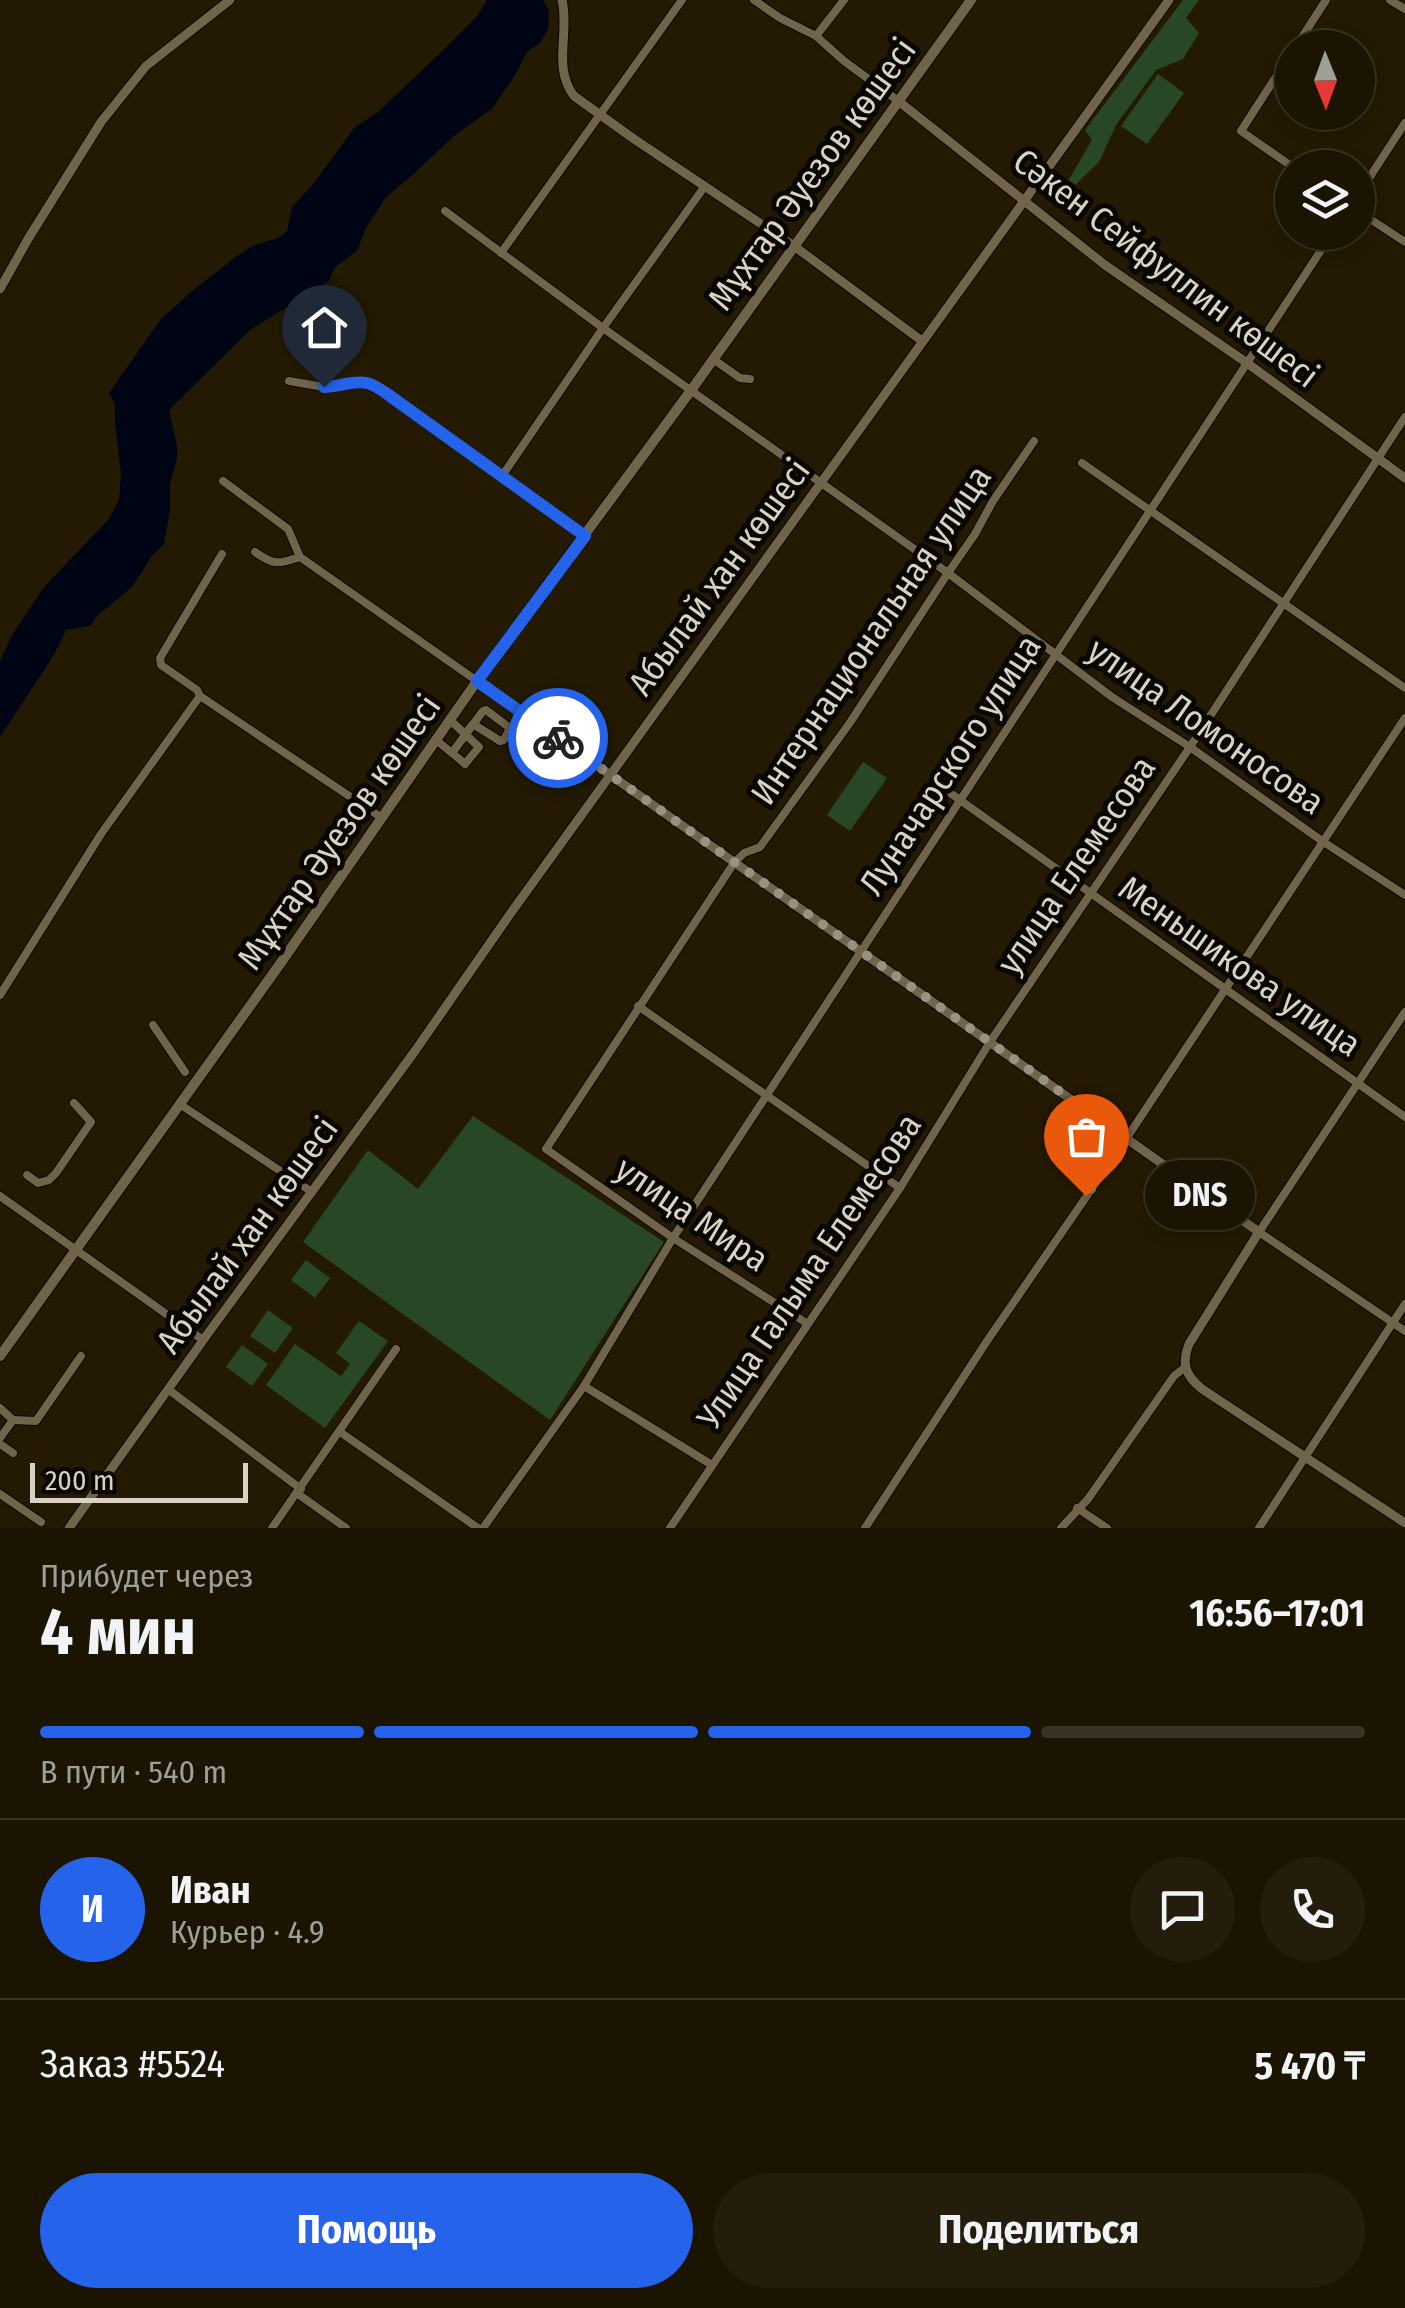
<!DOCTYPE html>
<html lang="ru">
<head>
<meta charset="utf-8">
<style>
	body { margin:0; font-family:"Fira Sans Condensed",sans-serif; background:#241d0c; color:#f1f3f6; height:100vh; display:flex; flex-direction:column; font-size:38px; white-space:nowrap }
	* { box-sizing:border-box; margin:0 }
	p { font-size:32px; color:#a09e99 }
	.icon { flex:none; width:55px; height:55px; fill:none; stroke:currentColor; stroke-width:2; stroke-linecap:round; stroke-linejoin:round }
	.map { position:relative; height:1528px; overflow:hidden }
	.drawer { display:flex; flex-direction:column; background:#1b1402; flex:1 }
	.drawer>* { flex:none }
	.needle { width:65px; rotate:179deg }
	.fabs { position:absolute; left:1275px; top:30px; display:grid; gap:20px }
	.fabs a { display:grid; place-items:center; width:100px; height:100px; border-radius:50%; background:#1b1402; box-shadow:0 5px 15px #0003,0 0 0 2px #393324; font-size:50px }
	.scale { position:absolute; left:30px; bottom:25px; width:218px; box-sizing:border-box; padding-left:10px; border:5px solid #dad3c5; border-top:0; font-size:28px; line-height:35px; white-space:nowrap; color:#dad3c5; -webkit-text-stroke:8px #090601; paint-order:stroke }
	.pin { position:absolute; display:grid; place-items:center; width:85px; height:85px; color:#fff; margin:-102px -42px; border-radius:50% 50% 50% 0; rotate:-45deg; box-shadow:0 0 10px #0007 }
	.pin .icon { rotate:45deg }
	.courier { position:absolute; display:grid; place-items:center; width:100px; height:100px; margin:-50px; border:8px solid #2563eb; border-radius:50%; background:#fff; color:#222; box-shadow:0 2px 12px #0007 }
	.bubble { position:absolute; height:70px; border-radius:35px; background:#1b1402; box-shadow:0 5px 15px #0003,0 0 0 2px #393324; font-size:32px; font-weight:700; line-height:70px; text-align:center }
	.overview em { font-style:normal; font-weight:700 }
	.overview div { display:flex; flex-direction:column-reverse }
	.overview { display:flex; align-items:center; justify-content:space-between; height:170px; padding:0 40px }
	h1 { font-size:65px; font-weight:700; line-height:75px }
	.bar { display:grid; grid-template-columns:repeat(4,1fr); gap:15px 10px; align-content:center; height:120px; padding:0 40px }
	.bar i { height:12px; border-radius:8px; background:#393324 }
	.bar .current { background:#2563eb }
	.bar p { grid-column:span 4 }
	.line { display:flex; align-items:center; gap:25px; padding:0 40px; border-top:2px solid #393324 }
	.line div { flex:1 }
	.round { display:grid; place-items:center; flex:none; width:105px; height:105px; border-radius:52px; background:#241d0c }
	.button { display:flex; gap:20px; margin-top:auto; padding:20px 40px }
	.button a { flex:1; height:115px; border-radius:60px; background:#2563eb; color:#fff; font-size:40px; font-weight:700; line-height:115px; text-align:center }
	.button a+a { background:#241d0c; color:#f1f3f6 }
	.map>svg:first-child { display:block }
</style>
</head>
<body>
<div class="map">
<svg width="1405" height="1528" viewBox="0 0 1405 1528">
	<rect width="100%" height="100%" fill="#241a03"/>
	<g fill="#284727">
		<polygon points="1183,0 1199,0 1186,18 1199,33 1183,59 1156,70 1116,125 1099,162 1072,188 1067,183 1092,140 1085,130"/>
		<polygon points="1158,74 1184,93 1147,144 1121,126"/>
		<polygon points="863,762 887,778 850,831 827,815"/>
		<polygon points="473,1116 664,1242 550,1420 303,1242 368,1150 418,1189"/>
		<polygon points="306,1260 330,1278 315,1298 291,1280"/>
		<polygon points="268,1310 293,1328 275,1353 250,1336"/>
		<polygon points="359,1321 388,1341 325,1428 266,1385 295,1344 341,1376 350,1364 336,1353"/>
		<polygon points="242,1345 268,1364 252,1386 226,1367"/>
	</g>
	<polygon fill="#000516" points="487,0 543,0 549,10 548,29 540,43 527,52 514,77 492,109 455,135 408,179 386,197 366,228 357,251 335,267 329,281 250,330 169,410 177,446 177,458 170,484 170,510 164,544 152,556 132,587 96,617 90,626 66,630 54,655 0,737 0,661 12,635 44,587 109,519 119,500 121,474 115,423 115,404 109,393 161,319 192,291 237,256 252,246 278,238 287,231 292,207 314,183 354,128 378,112 438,55 478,15"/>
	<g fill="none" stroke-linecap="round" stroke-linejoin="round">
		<defs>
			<g id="minor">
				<polyline points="754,0 780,18 816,36 844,61 897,100"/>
				<polyline points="1390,0 1405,9"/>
				<polyline points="816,36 844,0"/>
				<polyline points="1295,48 1326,0"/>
				<polyline points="1292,52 1241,131 1294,168"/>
				<polyline points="1358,195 1405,123"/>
				<polyline points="445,211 603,328 948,573 1112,697 1190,747 1322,841 1405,895"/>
				<polyline points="1358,211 1405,242"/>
				<polyline points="501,253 682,0"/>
				<polyline points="713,359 740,378 750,379"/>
				<polyline points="289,381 324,387 365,383 391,396 585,536"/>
				<polyline points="1082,463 1405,688"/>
				<polyline points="502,476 603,328 705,186"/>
				<polyline points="223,481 288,529 300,557 477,681"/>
				<path d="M255,552C275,566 278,564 300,557"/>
				<polyline points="222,554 160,658 161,665 197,690 200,696 382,818"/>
				<path d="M450,720L465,734L473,724L500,741L504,740L510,728L486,710L483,711L452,753L436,740C446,748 456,756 465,764L479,747L450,720"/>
				<polyline points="946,790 1405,1117"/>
				<polyline points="0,995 101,834 200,696"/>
				<polyline points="638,1006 900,1188"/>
				<polyline points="1405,1012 1259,1232 1405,1331"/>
				<polyline points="153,1025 185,1072"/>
				<polyline points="181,1105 312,1192"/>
				<polyline points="27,1175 38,1183 49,1180 56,1173 91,1122 74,1103"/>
				<polyline points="0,1196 203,1340"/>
				<polyline points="808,1324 673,1238 546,1149 734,863 744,853 760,847 849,724 948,573 975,534 993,501 1034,441"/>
				<polyline points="584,1386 712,1465"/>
				<polyline points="169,1390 301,1489"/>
				<polyline points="0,1408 13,1420 0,1438"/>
				<polyline points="13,1420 36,1421 81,1356"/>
				<polyline points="340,1432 478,1528"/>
				<polyline points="0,1444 13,1453"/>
				<polyline points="0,1494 41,1522"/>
				<polyline points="298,1494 346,1528"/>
				<polyline points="1077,1508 1107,1528"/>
				<polyline points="272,1528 396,1349"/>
				<polyline points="483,1528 584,1386 673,1238 1333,232"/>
				<polyline points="670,1528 900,1188 990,1042 1190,747 1405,417"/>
				<polyline points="865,1528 987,1341 1126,1139 1405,718"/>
				<polyline points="1061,1528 1088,1499 1174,1376 1184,1368"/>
				<polyline points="1259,1528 1405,1304"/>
			</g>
			<g id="tertiary">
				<path d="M562,0C570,33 552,67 574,96L634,139L794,246L922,341"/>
				<polyline points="897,100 1105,265 1247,363 1405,478"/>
				<polyline points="0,289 28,239 101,122 146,66 230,0"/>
				<path d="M477,681L1259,1232L1189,1344C1181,1365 1186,1376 1202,1389L1405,1523"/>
				<polyline points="69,1528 209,1332 415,1051 508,917 1169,0"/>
			</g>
			<polyline id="secondary" points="0,1356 280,964 477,681 692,389 971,0"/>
		</defs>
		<use href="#minor" stroke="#0d0500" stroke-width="10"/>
		<use href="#tertiary" stroke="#0d0500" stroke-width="11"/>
		<use href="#secondary" stroke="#0d0500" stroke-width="12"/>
		<use href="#minor" stroke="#70644b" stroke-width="8"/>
		<use href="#tertiary" stroke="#70644b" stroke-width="9"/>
		<use href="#secondary" stroke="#70644b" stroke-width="10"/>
	</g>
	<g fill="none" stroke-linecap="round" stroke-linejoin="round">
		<polyline stroke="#9a9281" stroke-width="10" stroke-dasharray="0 18" points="558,738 1126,1138 1086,1196"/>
		<path stroke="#2563eb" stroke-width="12" d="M324,387C338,387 354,380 367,383C375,385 383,391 390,396L585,536L477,681L558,738"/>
	</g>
	<g text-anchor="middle" stroke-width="10" stroke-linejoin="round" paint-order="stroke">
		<g font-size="35" fill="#dad3c5" stroke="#090601">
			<text transform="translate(812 174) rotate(-54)" y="12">Мұхтар Әуезов көшесі</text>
			<text transform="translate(1166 268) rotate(37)" y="12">Сәкен Сейфуллин көшесі</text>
			<text transform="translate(719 577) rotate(-54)" y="12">Абылай хан көшесі</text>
			<text transform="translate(871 635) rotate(-56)" y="12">Интернациональная улица</text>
			<text transform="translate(1206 726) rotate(35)" y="12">улица Ломоносова</text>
			<text transform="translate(950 765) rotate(-57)" y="12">Луначарского улица</text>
			<text transform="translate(339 832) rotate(-55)" y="12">Мұхтар Әуезов көшесі</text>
			<text transform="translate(1076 865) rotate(-56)" y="12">улица Елемесова</text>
			<text transform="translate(1240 966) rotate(35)" y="12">Меньшикова улица</text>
			<text transform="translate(692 1214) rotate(34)" y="12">улица Мира</text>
			<text transform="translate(247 1235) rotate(-54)" y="12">Абылай хан көшесі</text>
			<text transform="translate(809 1271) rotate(-56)" y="12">Улица Галыма Елемесова</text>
		</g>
	</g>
</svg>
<div class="fabs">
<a><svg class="needle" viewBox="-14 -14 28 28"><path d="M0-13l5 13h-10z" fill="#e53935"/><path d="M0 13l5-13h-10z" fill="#a09e99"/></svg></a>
<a><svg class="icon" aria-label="layers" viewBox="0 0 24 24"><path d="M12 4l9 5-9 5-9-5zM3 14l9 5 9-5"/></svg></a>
</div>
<div class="scale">200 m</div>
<div class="pin" style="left:1086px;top:1196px;background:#ea580c"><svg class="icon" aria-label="bag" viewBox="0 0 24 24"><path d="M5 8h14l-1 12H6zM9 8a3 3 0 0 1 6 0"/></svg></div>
<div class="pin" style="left:324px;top:387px;background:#1f2937"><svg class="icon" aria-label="home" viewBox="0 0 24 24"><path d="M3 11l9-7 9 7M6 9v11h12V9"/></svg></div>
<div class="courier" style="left:558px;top:738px"><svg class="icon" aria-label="bike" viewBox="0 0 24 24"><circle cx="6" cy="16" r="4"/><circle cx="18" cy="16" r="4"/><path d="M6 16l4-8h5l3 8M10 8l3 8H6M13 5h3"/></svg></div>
<div class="bubble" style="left:1145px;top:1160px;width:110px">DNS</div>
</div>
<section class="drawer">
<div class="overview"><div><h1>4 мин</h1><p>Прибудет через</p></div><em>16:56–17:01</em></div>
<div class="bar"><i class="current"></i><i class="current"></i><i class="current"></i><i></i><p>В пути · 540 m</p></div>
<div class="line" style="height:180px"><b class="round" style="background:#2563eb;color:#fff">И</b><div><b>Иван</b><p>Курьер · 4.9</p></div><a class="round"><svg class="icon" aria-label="chat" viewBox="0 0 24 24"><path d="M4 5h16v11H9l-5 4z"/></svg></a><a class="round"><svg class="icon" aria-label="phone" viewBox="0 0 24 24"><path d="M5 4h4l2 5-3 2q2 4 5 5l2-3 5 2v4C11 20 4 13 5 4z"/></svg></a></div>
<div class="line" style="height:130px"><div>Заказ #5524</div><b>5 470 ₸</b></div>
<div class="button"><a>Помощь</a><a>Поделиться</a></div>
</section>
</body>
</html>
